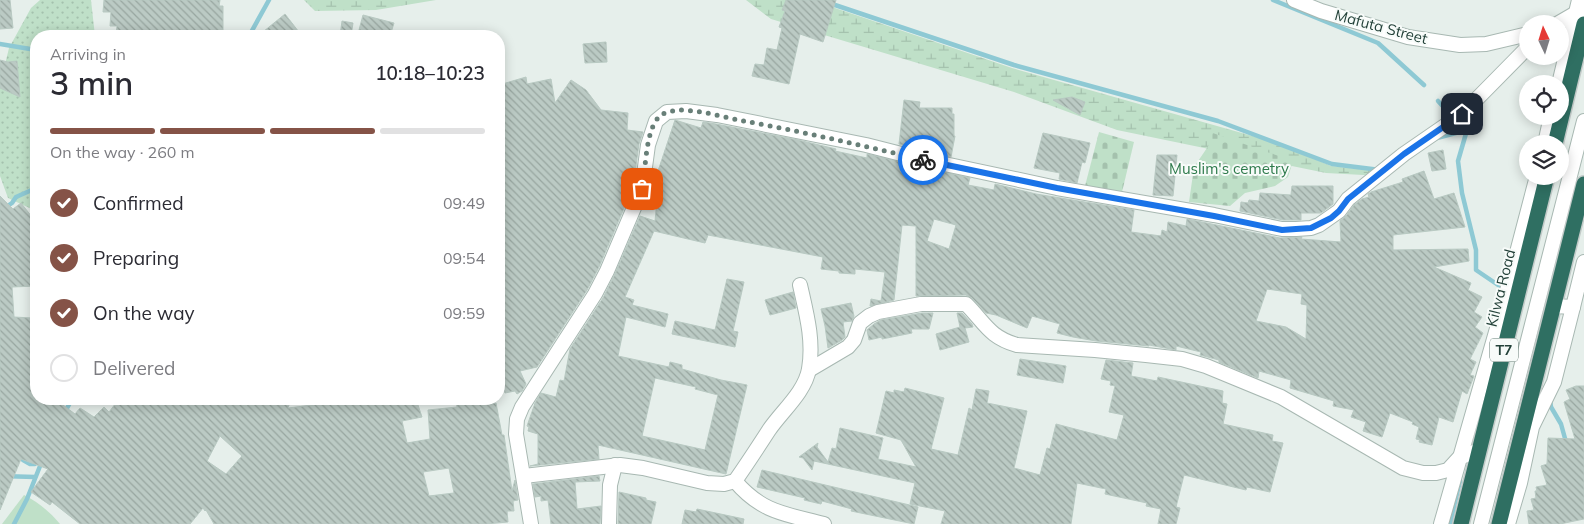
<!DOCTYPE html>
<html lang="en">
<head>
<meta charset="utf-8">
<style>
	body { margin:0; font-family:Mulish,sans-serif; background:#f2f2f3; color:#2b2b33; height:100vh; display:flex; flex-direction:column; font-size:19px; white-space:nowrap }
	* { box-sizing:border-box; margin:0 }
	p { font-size:16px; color:#7c7c81 }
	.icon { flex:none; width:28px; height:28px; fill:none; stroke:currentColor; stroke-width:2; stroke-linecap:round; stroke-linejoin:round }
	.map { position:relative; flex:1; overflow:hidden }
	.panel { position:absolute; left:30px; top:30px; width:475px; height:375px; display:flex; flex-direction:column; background:#fff; border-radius:20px; box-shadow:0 2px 12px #0003 }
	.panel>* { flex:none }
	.needle { width:32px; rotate:356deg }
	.controls { position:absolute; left:1519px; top:15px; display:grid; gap:10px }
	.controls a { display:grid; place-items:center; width:50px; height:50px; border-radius:50%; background:#fff; box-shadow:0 2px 12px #0003; font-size:25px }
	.pin { position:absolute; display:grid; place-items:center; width:42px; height:42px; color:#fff; margin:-21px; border-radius:10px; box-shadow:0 2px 8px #0006 }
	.courier { position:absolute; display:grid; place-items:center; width:50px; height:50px; margin:-25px; border:4px solid #1a73e8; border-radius:50%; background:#fff; color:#222; box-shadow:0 1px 6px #0007 }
	.summary em { font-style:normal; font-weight:600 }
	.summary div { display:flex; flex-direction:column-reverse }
	.summary { display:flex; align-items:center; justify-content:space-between; height:85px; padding:0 20px }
	h1 { font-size:32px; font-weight:600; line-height:38px }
	.bar { display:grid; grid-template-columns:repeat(4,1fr); gap:8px 5px; align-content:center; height:60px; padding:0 20px }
	.bar i { height:6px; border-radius:4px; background:#e1e1e2 }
	.bar .selected { background:#855347 }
	.bar p { grid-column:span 4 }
	ol { padding:0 20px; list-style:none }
	li { display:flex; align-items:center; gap:15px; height:55px }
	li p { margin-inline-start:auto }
	li .icon { padding:5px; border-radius:50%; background:#855347; color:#fff; stroke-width:4 }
	li:last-child { color:#7c7c81 }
	li i { width:28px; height:28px; border:2px solid #e1e1e2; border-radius:50% }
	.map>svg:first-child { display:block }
</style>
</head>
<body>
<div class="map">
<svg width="1584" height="524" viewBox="0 0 1584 524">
	<defs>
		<pattern id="grass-dots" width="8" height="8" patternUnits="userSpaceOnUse" patternTransform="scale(1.25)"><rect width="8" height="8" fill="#bfe0c8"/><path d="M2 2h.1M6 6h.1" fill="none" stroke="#a4c1ad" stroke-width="1.8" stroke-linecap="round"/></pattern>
		<pattern id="wetland-marsh" width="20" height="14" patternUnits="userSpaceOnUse" patternTransform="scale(1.25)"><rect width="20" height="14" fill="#bfe0c8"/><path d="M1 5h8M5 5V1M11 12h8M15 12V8" fill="none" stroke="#a4c1ad"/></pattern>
		<pattern id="cemetery-stones" width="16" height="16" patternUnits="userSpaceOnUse" patternTransform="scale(1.25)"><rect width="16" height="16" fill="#bfe0c8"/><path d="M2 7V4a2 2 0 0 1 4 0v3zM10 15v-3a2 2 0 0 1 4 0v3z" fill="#a4c1ad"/></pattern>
		<pattern id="building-back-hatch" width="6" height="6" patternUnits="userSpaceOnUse" patternTransform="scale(1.25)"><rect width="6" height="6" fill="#bbcac4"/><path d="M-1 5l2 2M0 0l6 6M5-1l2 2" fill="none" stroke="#98a6a0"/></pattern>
	</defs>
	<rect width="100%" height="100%" fill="#e6efeb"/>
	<polygon fill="url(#grass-dots)" points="40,0 91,0 95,36 36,36 36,211 8,198 0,176 0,85 9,48 31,8"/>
	<g fill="url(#wetland-marsh)">
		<polygon points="304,0 436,0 376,10 315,11"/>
		<polygon points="746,0 824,0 835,8 1012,68 1277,143 1331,166 1386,172 1382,176 1326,173 1117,130 1014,92 771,19"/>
	</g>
	<g fill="url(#cemetery-stones)">
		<polygon points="1207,131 1293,161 1288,177 1275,186 1245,193 1230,206 1189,202 1194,167 1209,145"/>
		<polygon points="1099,132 1134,142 1122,192 1085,186"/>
	</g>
	<path fill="#bfe0c8" d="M24,495C38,502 50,512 60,524H2Z"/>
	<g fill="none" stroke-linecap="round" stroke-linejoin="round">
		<g stroke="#8ec9d4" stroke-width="4.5">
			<polyline points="826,0 835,5 1014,65 1218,121 1332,164 1380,170"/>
			<polyline points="1273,0 1378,43 1424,85"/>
			<polyline points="249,36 269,0"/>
			<polyline points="0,44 36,50"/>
			<polyline points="1438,101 1450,114"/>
			<polyline points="1466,131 1467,130 1458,161 1462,193 1476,250 1476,270 1504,289"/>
			<polyline points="1437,138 1467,130"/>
			<polyline points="0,211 12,203 16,197 34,189"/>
			<polyline points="1550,400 1551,407 1561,424 1566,442"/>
			<polyline points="65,412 72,399"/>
			<polyline points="24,455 23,460 30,464 35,464 39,460"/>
			<polyline points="0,476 35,477"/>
			<polyline points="14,524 27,499 42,461"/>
			<polyline points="1450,524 1460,481"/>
		</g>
	</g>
	<g fill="url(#building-back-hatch)" stroke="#b8c9c2" fill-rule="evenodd">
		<polygon points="0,0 10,0 13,28 0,29"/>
		<polygon points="104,0 220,0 219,6 223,6 223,33 219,33 219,36 116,36 117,26 110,26 111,12 103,12"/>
		<polygon points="786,0 836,0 823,42 800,34 789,84 752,76 755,64 764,65 767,48 777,50 782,28 779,27 785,11 782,10"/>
		<polygon points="285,14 302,36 258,36"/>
		<polygon points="363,15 394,23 390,36 376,36 376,34 359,30"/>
		<polygon points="342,21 353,23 351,36 340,36"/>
		<polygon points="606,42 607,62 585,63 583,44"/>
		<polygon points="0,60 8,62 17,61 20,97 0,88"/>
		<polygon points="526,77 527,84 551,79 555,103 571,80 586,90 601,110 628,113 627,130 643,132 639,144 633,187 599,267 587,290 537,367 520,371 526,384 522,391 517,394 515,391 505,393 499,379 499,85"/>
		<polygon points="1072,97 1085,102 1080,115 1053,100"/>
		<polygon points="904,100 920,102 919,108 952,108 952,114 954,114 954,136 955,136 951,157 899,144"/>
		<path d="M675,120L701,128L703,122L716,124L798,140L836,149L835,151L867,158V154L970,178L968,185L994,190L995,184L1036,194L1134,210L1131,232L1161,236L1162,230L1167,232L1168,222L1186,226L1187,219L1280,238L1302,237L1301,239L1341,242L1340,221L1346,216L1354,205L1362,199L1369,197L1368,194L1371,192L1403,182L1402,179L1424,171L1434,199L1454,193L1465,227L1393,235V250L1468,249L1469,261L1434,267L1471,283L1468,290L1482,297L1474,312L1482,317L1475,327L1483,333L1470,359L1476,362L1470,375L1474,376L1467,394L1462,391L1453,422L1439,417L1432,445L1419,442L1420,440L1416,439L1419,427L1412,424L1413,422L1390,413L1382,437L1363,431L1366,422L1351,417L1354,410L1333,406L1334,401L1290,388L1291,380L1259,371L1258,378L1219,362V360L1200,355L1201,352L1176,346V350L1149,345V346L1096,341L1073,337L1057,333L1060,324L1032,316L1027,328L996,315L986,313L972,298L966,295L916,296V226L902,225L894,300L870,306L871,299L881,301L885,272L855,269V274L839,273V271L821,269L823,257L708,235L705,243L654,231L625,297L634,300L632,305L668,314L665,327L626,317L618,356L669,367L670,362L682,365V369L721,380L747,385L726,474L598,445L599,459L530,466L538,464V434L528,431L529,427L527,426L535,403L541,393L556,397L560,380L564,381L570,349L603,298L615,274L640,216L655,221L658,190L652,189ZM934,219L956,225L949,249L927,241ZM1267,289L1302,294L1301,304L1307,305L1306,339L1286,327L1256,321ZM655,378L696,387L695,389L718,395L705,450L642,436Z"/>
		<polygon points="1043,133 1090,143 1085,163 1082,162 1077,183 1059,179 1060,173 1034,168"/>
		<polygon points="1443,150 1446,169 1432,171 1428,153"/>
		<polygon points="1157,155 1177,155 1173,196 1153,195"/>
		<polygon points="1292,186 1333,186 1333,204 1321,213 1301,213 1301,220 1283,220 1240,211 1241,202 1248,203 1249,200 1259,201 1260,193 1291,195"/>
		<path d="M0,196L13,209L21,203L36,222V286L12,287L14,317L32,318L31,334H36V399H55L75,414L80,408L94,417L104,407L109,412L119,399H234L246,406L248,399H291L288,408L320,404L319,399H416L422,417L402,421L407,443L430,439L428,410L457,407L456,400L480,399L481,405L496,403L502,435H504L512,491L515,480L518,500L513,501L514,511H507L508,522L486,524H214L206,510L205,511L203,508L190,524H80L52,502L50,505L31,492L48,469L21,459L0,510ZM220,436L242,456L226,474L207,461ZM449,468L454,493L429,496L423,472Z"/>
		<polygon points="727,279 744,282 733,331 738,332 735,347 672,334 675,321 715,330"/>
		<polygon points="793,292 796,308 770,315 765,300"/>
		<polygon points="851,303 854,316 852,321 843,322 845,337 842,340 828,348 825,326 821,309"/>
		<polygon points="922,313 933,313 929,329 911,329 912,333 882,339 882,337 869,340 867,330 874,324 881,320"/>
		<polygon points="957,313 962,313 972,324 973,327 965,328 969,342 940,350 936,334 960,327"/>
		<polygon points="1020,359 1066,366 1063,383 1017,375"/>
		<polygon points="1106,360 1133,363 1131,376 1157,381 1158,377 1223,391 1222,403 1227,404 1223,424 1273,435 1272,441 1283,443 1270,492 1247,487 1246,490 1184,475 1176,507 1180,508 1176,524 1158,524 1161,509 1146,506 1147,503 1105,494 1106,489 1077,483 1071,524 941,524 945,511 910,504 915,483 814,461 812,470 803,458 799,457 818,443 817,447 828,462 832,448 836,449 840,428 883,438 878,459 916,467 901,440 876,433 886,391 894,393 894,390 904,392 905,388 944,398 931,449 958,455 969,408 972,410 976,389 989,391 987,403 1027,411 1014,468 1040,475 1047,448 1050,449 1056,424 1117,440 1124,415 1109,412 1115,386 1110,385 1111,381 1101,379"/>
		<polygon points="1576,386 1584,386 1584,519 1560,524 1529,524 1527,511 1534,510 1531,499 1536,498 1535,491 1537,491 1536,487 1547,485 1541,466 1547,464 1548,438 1575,439 1564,402 1570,399 1566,390"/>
		<polygon points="762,470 918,507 914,524 851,511 852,509 822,501 821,504 804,500 805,498 757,487"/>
		<polygon points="599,476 600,481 575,482 577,509 601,506 600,524 551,524 548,500 541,501 541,496 535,497 533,484"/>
		<polygon points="619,492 646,498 646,500 656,502 651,524 618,524"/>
		<polygon points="697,509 744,519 743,524 682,524 685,510 696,512"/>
	</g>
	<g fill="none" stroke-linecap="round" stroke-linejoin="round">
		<defs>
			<g id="minor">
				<polyline points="1294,0 1321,11 1408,37 1460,45 1486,44 1528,34"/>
				<polyline points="1557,24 1576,13 1583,12"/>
				<polyline points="1559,84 1579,0"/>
				<polyline points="1545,144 1551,116"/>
				<polyline points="1554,306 1573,307 1584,262"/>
				<path d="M809,370L848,347L854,340L860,323L869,316L878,312L921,304H966C985,323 989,337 1017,345L1095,350L1146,355L1182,359L1206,366L1281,397L1403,468L1423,473H1436L1448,470L1459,458L1479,450"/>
				<path d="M524,476L620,465L643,468L707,483L724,484L735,481C747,464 758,447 769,430C782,411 805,392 809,369C814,340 806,312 800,285"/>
				<path d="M735,481C762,513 786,514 824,524"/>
				<polyline points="531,524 516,434 517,419 522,407 595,294 607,271 642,189 648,145 656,121 667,112 686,111 717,115 866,145 921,159 1057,188 1214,215 1282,229 1296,229 1311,228 1319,225 1339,211 1348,199 1404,154 1462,114 1528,47"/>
				<polyline points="609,524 610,485 615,465"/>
				<polyline points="1441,524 1498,325 1537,176"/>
				<polyline points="1481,524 1584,121"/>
				<polyline points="1508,524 1520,483 1532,427 1554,382 1573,307"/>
			</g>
			<g id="highway">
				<polyline points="1555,144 1584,24"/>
				<polyline points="1461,524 1547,176"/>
				<polyline points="1499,524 1584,184"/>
			</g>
		</defs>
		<use href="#minor" stroke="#a8b8b2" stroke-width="16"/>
		<use href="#highway" stroke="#c2cac8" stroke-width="18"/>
		<use href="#minor" stroke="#fff" stroke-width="14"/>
		<use href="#highway" stroke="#2f6f62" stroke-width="15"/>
	</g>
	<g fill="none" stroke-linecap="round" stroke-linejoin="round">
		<path stroke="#687f78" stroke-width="5" stroke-dasharray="0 9" d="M642,189C646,170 645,129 660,116C665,112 672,111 678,110C702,110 726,118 749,122C808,133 865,146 923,160"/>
		<polyline stroke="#1a73e8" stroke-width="6" points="923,160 1057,188 1214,216 1282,230 1296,229 1311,228 1331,218 1339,211 1348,199 1404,154 1462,114"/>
	</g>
	<g text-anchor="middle" stroke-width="4" stroke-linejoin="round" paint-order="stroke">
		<rect fill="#f7fbf9" stroke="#637a73" stroke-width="1" x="1490" y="338.5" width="28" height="23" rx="4"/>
		<g font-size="14" font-weight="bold" fill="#24423a">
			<text x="1504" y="355">T7</text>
		</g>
		<g font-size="15" fill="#24423a" stroke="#f7fbf9">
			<text transform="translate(1381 27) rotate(15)" y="5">Mafuta Street</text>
			<text transform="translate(1501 288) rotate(-76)" y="5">Kilwa Road</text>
		</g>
		<g font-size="15" fill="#2d7a4b" stroke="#f7fbf9">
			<text x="1229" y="174">Muslim's cemetry</text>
		</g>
	</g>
</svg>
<div class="controls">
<a><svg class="needle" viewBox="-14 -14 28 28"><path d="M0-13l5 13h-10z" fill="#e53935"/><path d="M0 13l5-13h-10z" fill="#7c7c81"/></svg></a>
<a><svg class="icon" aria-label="locate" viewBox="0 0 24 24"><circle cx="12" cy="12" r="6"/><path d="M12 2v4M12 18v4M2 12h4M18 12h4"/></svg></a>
<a><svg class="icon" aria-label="layers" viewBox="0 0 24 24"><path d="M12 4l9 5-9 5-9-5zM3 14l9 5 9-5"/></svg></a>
</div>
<div class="pin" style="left:642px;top:189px;background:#ea580c"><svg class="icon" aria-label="bag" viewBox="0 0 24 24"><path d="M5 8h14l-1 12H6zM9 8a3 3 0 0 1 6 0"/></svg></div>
<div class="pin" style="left:1462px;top:114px;background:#1f2937"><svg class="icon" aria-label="home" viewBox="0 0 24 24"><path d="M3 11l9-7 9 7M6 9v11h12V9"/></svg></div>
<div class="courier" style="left:923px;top:160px"><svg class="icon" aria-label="bike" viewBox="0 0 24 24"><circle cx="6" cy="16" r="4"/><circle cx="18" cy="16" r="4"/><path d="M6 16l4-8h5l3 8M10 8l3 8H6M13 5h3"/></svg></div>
<section class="panel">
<div class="summary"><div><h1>3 min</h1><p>Arriving in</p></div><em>10:18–10:23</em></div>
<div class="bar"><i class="selected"></i><i class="selected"></i><i class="selected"></i><i></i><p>On the way · 260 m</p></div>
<ol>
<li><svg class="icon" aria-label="check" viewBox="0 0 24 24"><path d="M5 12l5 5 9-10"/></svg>Confirmed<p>09:49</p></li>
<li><svg class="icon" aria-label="check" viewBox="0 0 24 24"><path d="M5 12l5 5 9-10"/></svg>Preparing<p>09:54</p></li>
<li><svg class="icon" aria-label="check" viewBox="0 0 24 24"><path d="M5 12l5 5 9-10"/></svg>On the way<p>09:59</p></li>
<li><i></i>Delivered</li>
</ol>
</section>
</div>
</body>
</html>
